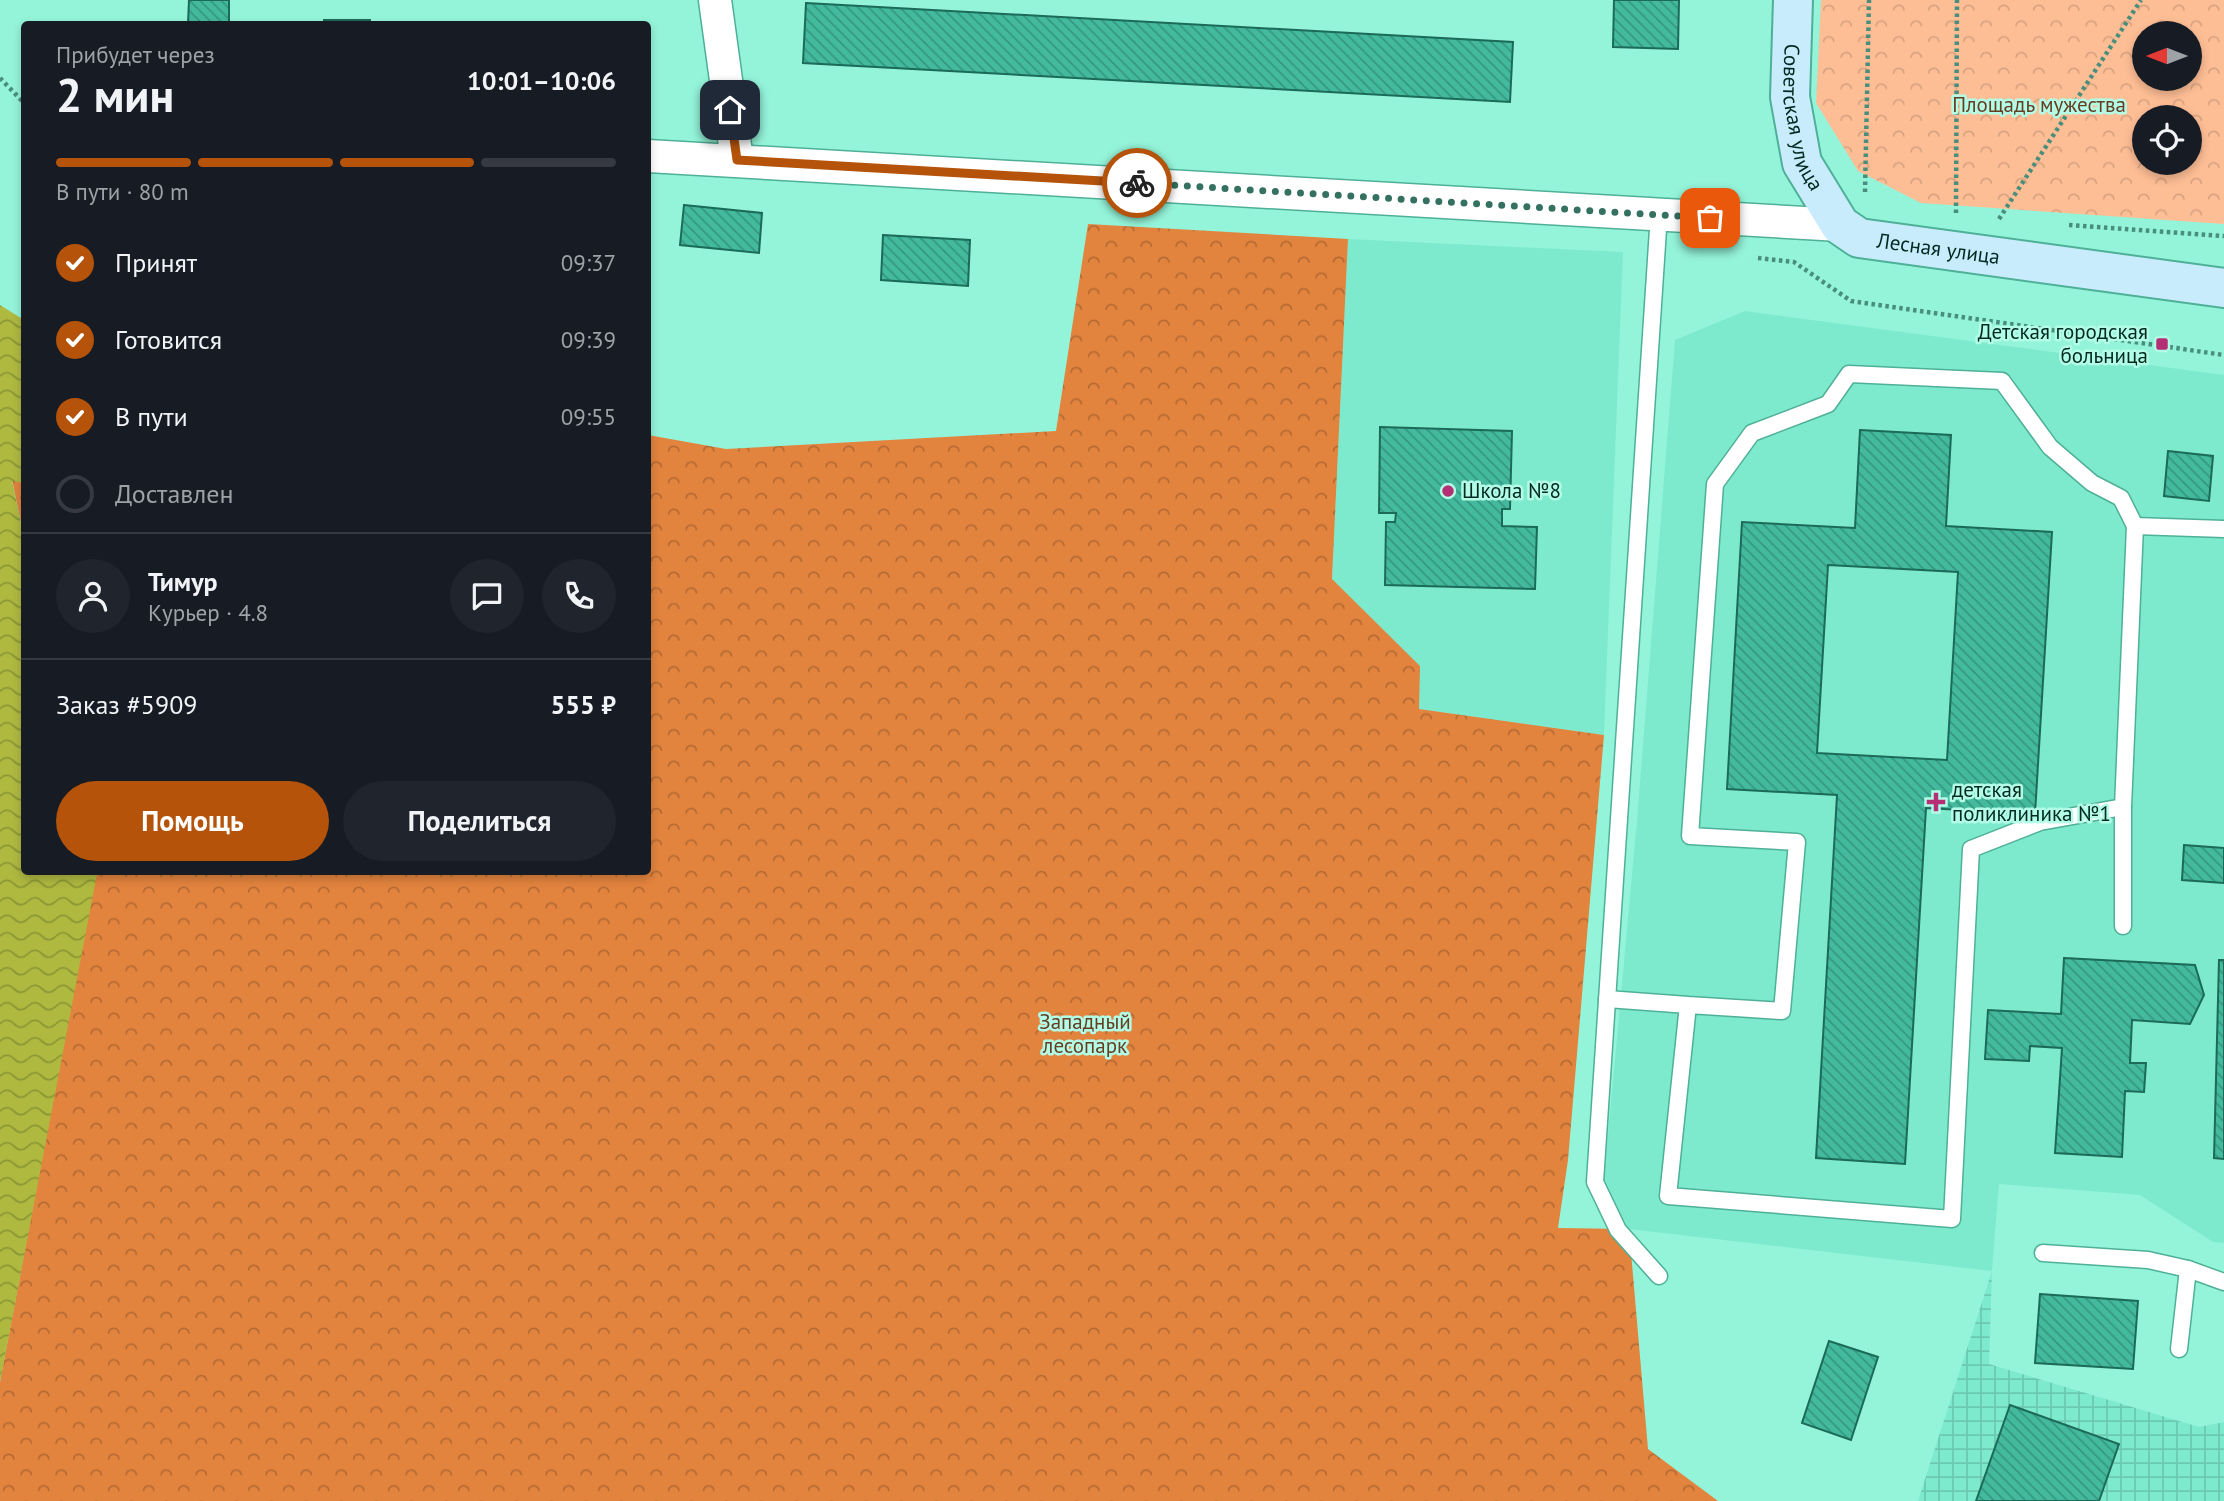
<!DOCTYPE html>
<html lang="ru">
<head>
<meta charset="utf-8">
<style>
	body { margin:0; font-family:"PT Sans",sans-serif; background:#20242c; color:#f1f3f6; height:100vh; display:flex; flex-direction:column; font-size:26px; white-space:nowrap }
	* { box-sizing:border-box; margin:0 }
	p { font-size:23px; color:#9ea1a6 }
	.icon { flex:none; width:38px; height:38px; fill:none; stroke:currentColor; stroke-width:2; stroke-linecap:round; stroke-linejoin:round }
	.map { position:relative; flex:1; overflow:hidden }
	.drawer { position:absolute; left:21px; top:21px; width:630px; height:854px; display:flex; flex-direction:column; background:#171b24; border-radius:7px; box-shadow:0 4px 10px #0003 }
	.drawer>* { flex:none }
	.needle { width:46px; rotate:270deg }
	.buttons { position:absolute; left:2132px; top:21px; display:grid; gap:14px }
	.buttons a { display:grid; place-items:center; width:70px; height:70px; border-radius:50%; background:#171b24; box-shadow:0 4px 10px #0003; font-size:35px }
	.pin { position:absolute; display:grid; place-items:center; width:60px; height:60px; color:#fff; margin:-30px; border-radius:14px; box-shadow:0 4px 10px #0006 }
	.courier { position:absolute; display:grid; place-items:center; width:70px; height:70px; margin:-35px; border:5px solid #b45309; border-radius:50%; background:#fff; color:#222; box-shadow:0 2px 9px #0007 }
	.overview em { font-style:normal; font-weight:600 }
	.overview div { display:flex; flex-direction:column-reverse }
	.overview { display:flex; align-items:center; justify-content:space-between; height:119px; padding:0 35px }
	h1 { font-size:46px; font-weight:600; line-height:52px }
	.bar { display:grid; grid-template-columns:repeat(4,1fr); gap:10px 7px; align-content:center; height:84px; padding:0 35px }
	.bar i { height:9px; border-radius:5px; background:#363941 }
	.bar .on { background:#b45309 }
	.bar p { grid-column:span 4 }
	.line { display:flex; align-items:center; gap:18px; padding:0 35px; border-top:2px solid #363941 }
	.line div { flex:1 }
	.round { display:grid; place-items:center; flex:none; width:74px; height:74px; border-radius:37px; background:#20242c }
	ol { padding:0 35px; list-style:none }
	li { display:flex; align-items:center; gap:21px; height:77px }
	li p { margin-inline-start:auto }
	li .icon { padding:7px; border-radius:50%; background:#b45309; color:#fff; stroke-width:4 }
	li:last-child { color:#9ea1a6 }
	li i { width:38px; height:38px; border:4px solid #363941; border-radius:50% }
	.action { display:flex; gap:14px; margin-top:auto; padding:14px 35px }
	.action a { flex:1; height:80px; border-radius:42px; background:#b45309; color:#fff; font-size:28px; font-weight:600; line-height:80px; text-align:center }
	.action a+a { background:#20242c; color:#f1f3f6 }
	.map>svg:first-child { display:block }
</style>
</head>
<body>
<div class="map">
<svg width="2224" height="1501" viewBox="0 0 2224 1501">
	<defs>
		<pattern id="industrial-grid" width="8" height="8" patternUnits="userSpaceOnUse" patternTransform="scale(1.75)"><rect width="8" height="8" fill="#7eeacd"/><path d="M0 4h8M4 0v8" fill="none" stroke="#6bc9b0"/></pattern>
		<pattern id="forest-crowns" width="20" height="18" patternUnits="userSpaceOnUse" patternTransform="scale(1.75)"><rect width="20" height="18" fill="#e2833e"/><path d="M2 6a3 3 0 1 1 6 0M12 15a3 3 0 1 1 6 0" fill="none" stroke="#b56b34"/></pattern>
		<pattern id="park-crowns" width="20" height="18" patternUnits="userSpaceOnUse" patternTransform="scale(1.75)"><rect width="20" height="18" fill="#febe95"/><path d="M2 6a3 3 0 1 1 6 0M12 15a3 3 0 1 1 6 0" fill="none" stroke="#d8a380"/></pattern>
		<pattern id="water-waves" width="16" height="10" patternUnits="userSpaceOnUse" patternTransform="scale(1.75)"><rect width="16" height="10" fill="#afb940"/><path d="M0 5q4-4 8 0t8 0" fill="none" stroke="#8c9735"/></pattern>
		<pattern id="building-back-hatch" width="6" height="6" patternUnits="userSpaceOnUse" patternTransform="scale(1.75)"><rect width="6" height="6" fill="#43ba9d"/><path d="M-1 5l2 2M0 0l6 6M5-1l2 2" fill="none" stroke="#369780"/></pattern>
	</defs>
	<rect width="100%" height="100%" fill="#94f4d9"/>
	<g fill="#7eeacd">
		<polygon points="1348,239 1623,252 1604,735 1419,709 1332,579"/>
		<polygon points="1745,311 2224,375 2224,1243 2213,1242 2140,1195 1999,1184 1992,1271 1629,1229 1603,1189 1637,821 1675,340"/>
	</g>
	<polygon fill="url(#industrial-grid)" points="1992,1271 1989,1364 2199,1427 2224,1422 2224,1501 1918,1501"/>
	<g fill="url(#forest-crowns)">
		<polygon points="1088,224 1348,239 1332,579 1420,666 1419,709 1604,735 1568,1160 1558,1228 1629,1229 1648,1449 1718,1501 0,1501 0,1382 96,872 648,872 648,435 726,449 1056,431"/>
		<polygon points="12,480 24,483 24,537"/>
	</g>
	<path fill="url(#park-crowns)" fill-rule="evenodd" d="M1821,0H2224V224L1921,203L1858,171L1816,103ZM2144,33H2189V79H2144ZM2144,117H2189V163H2144Z"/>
	<polygon fill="url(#water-waves)" points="0,305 24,320 24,483 12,481 24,537 24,872 96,872 97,874 0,1382"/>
	<g fill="url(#building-back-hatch)" stroke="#1c6a58" stroke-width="2" fill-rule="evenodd">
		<polygon points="189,0 229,0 229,24 188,24"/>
		<polygon points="1614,0 1679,0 1678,49 1613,47"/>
		<polygon points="806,3 1513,42 1510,102 803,63"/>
		<rect x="324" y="20" width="46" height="4"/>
		<polygon points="684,205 762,213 759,253 680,245"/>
		<polygon points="883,235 970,240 968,286 881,280"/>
		<polygon points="1380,427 1512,431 1510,509 1502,509 1502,526 1537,527 1535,589 1385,585 1386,522 1395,522 1396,513 1379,513"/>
		<path d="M1860,430L1951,435L1946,526L2052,532L2035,814L1926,808L1905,1164L1816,1158L1837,795L1727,789L1742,522L1855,528ZM1828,565L1958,572L1947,760L1817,753Z"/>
		<polygon points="2168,451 2213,456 2209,501 2164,496"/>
		<polygon points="2184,845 2224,848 2224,883 2182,880"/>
		<polygon points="2064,958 2195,965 2204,995 2190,1024 2132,1020 2130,1063 2146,1063 2144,1092 2125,1091 2122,1157 2055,1153 2062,1048 2030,1046 2029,1061 1985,1059 1988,1010 2061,1014"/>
		<polygon points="2219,960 2224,960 2224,1159 2214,1158"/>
		<polygon points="2040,1294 2138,1301 2133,1369 2035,1363"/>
		<polygon points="1829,1341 1878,1357 1851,1440 1802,1423"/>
		<polygon points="2010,1405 2119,1444 2099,1501 1976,1501"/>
	</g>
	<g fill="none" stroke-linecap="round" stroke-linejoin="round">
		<defs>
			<g id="service">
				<polyline points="1659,214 1595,1182 1618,1230 1659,1276"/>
				<polyline points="2135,526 2224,529"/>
				<polyline points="2123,926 2123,807"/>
				<polyline points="1607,999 1688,1005 1668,1196 1952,1219 1971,849 2040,822 2123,807 2135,526 2121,498 2092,483 2050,447 2002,381 1849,374 1828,404 1752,433 1715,484 1690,836 1797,842 1782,1011 1688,1005"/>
				<polyline points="2043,1253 2148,1260 2188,1269 2224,1282"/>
				<polyline points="2179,1349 2188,1269"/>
			</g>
			<g id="minor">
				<polyline points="715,0 737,160"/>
				<polyline points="648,156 1840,225"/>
			</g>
			<g id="secondary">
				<path id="s1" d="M1793,0L1790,97L1802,163L1840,225L1859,238L2224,288"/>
			</g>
		</defs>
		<use href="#service" stroke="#4eb097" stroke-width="19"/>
		<use href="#minor" stroke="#4eb097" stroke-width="35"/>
		<use href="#secondary" stroke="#4eb097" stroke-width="42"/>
		<g stroke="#498e7c" stroke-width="4.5" stroke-dasharray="3.5 3.5" stroke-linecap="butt">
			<polyline points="0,78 24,103"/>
			<polyline points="1865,192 1869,0"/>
			<polyline points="1956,213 1957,0"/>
			<polyline points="1999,219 2141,0"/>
			<polyline points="2069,225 2224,236"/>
			<polyline points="1758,258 1794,262 1851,301 2224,355"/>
		</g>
		<use href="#service" stroke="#fff" stroke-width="16"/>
		<use href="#minor" stroke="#fff" stroke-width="32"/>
		<use href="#secondary" stroke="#c9ecfd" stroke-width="38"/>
	</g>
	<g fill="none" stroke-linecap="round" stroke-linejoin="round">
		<polyline stroke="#347161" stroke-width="7" stroke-dasharray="0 12.6" points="1137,183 1710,218"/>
		<polyline stroke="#b45309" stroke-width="9" points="730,110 737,160 1137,183"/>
	</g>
	<g fill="#b52f74" stroke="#b3fde7" stroke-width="2.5">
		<rect x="2155" y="337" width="14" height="14" rx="3.5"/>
		<circle cx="1448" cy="491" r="7"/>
		<path d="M1932.5 791.5h7v7h7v7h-7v7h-7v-7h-7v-7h7z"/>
	</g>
	<g text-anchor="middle" stroke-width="5" stroke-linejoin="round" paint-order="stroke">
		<g font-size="21" fill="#653d22" stroke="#b3fde7">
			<text x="2039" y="112">Площадь мужества</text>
			<text x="1085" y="1029">Западный<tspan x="1085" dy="24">лесопарк</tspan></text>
		</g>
		<g font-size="21" fill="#002a20" stroke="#b3fde7">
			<text dy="7" stroke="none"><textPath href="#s1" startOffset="119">Советская улица</textPath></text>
			<text dy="7" stroke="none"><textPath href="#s1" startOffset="340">Лесная улица</textPath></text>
		</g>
		<g font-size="21" fill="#002a20" stroke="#b3fde7" text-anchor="start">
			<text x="2148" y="339" text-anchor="end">Детская городская<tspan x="2148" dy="24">больница</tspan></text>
			<text x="1462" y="498">Школа №8</text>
			<text x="1952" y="797">детская<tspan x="1952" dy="24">поликлиника №1</tspan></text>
		</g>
	</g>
</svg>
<div class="buttons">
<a><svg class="needle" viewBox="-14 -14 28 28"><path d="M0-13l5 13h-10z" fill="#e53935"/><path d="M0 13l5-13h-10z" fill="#9ea1a6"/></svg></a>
<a><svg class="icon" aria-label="locate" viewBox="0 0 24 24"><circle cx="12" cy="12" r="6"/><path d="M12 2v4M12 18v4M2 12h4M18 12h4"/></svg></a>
</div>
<div class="pin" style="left:1710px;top:218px;background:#ea580c"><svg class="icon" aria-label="bag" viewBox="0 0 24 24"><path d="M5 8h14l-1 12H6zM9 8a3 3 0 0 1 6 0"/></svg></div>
<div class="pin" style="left:730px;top:110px;background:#1f2937"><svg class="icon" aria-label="home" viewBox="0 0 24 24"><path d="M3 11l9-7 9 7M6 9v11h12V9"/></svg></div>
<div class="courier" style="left:1137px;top:183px"><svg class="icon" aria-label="bike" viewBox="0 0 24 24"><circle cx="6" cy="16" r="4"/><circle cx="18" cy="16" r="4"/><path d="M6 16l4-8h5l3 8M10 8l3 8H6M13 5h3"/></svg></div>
<section class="drawer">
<div class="overview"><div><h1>2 мин</h1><p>Прибудет через</p></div><em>10:01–10:06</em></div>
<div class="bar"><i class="on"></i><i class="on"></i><i class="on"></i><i></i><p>В пути · 80 m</p></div>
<ol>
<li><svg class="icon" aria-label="check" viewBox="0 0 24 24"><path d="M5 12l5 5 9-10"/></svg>Принят<p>09:37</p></li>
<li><svg class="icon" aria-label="check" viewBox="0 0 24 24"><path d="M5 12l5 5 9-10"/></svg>Готовится<p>09:39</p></li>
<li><svg class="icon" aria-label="check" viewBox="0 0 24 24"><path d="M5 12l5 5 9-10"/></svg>В пути<p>09:55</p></li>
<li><i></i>Доставлен</li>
</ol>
<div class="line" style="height:126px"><a class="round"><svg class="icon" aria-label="person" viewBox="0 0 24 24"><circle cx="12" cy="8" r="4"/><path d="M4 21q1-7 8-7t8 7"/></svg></a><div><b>Тимур</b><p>Курьер · 4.8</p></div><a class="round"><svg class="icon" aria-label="chat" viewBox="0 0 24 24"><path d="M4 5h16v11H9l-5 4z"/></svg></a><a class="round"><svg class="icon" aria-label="phone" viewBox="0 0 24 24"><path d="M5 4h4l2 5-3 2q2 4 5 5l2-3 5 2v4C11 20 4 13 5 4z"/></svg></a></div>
<div class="line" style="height:91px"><div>Заказ #5909</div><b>555 ₽</b></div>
<div class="action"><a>Помощь</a><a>Поделиться</a></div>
</section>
</div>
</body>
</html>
